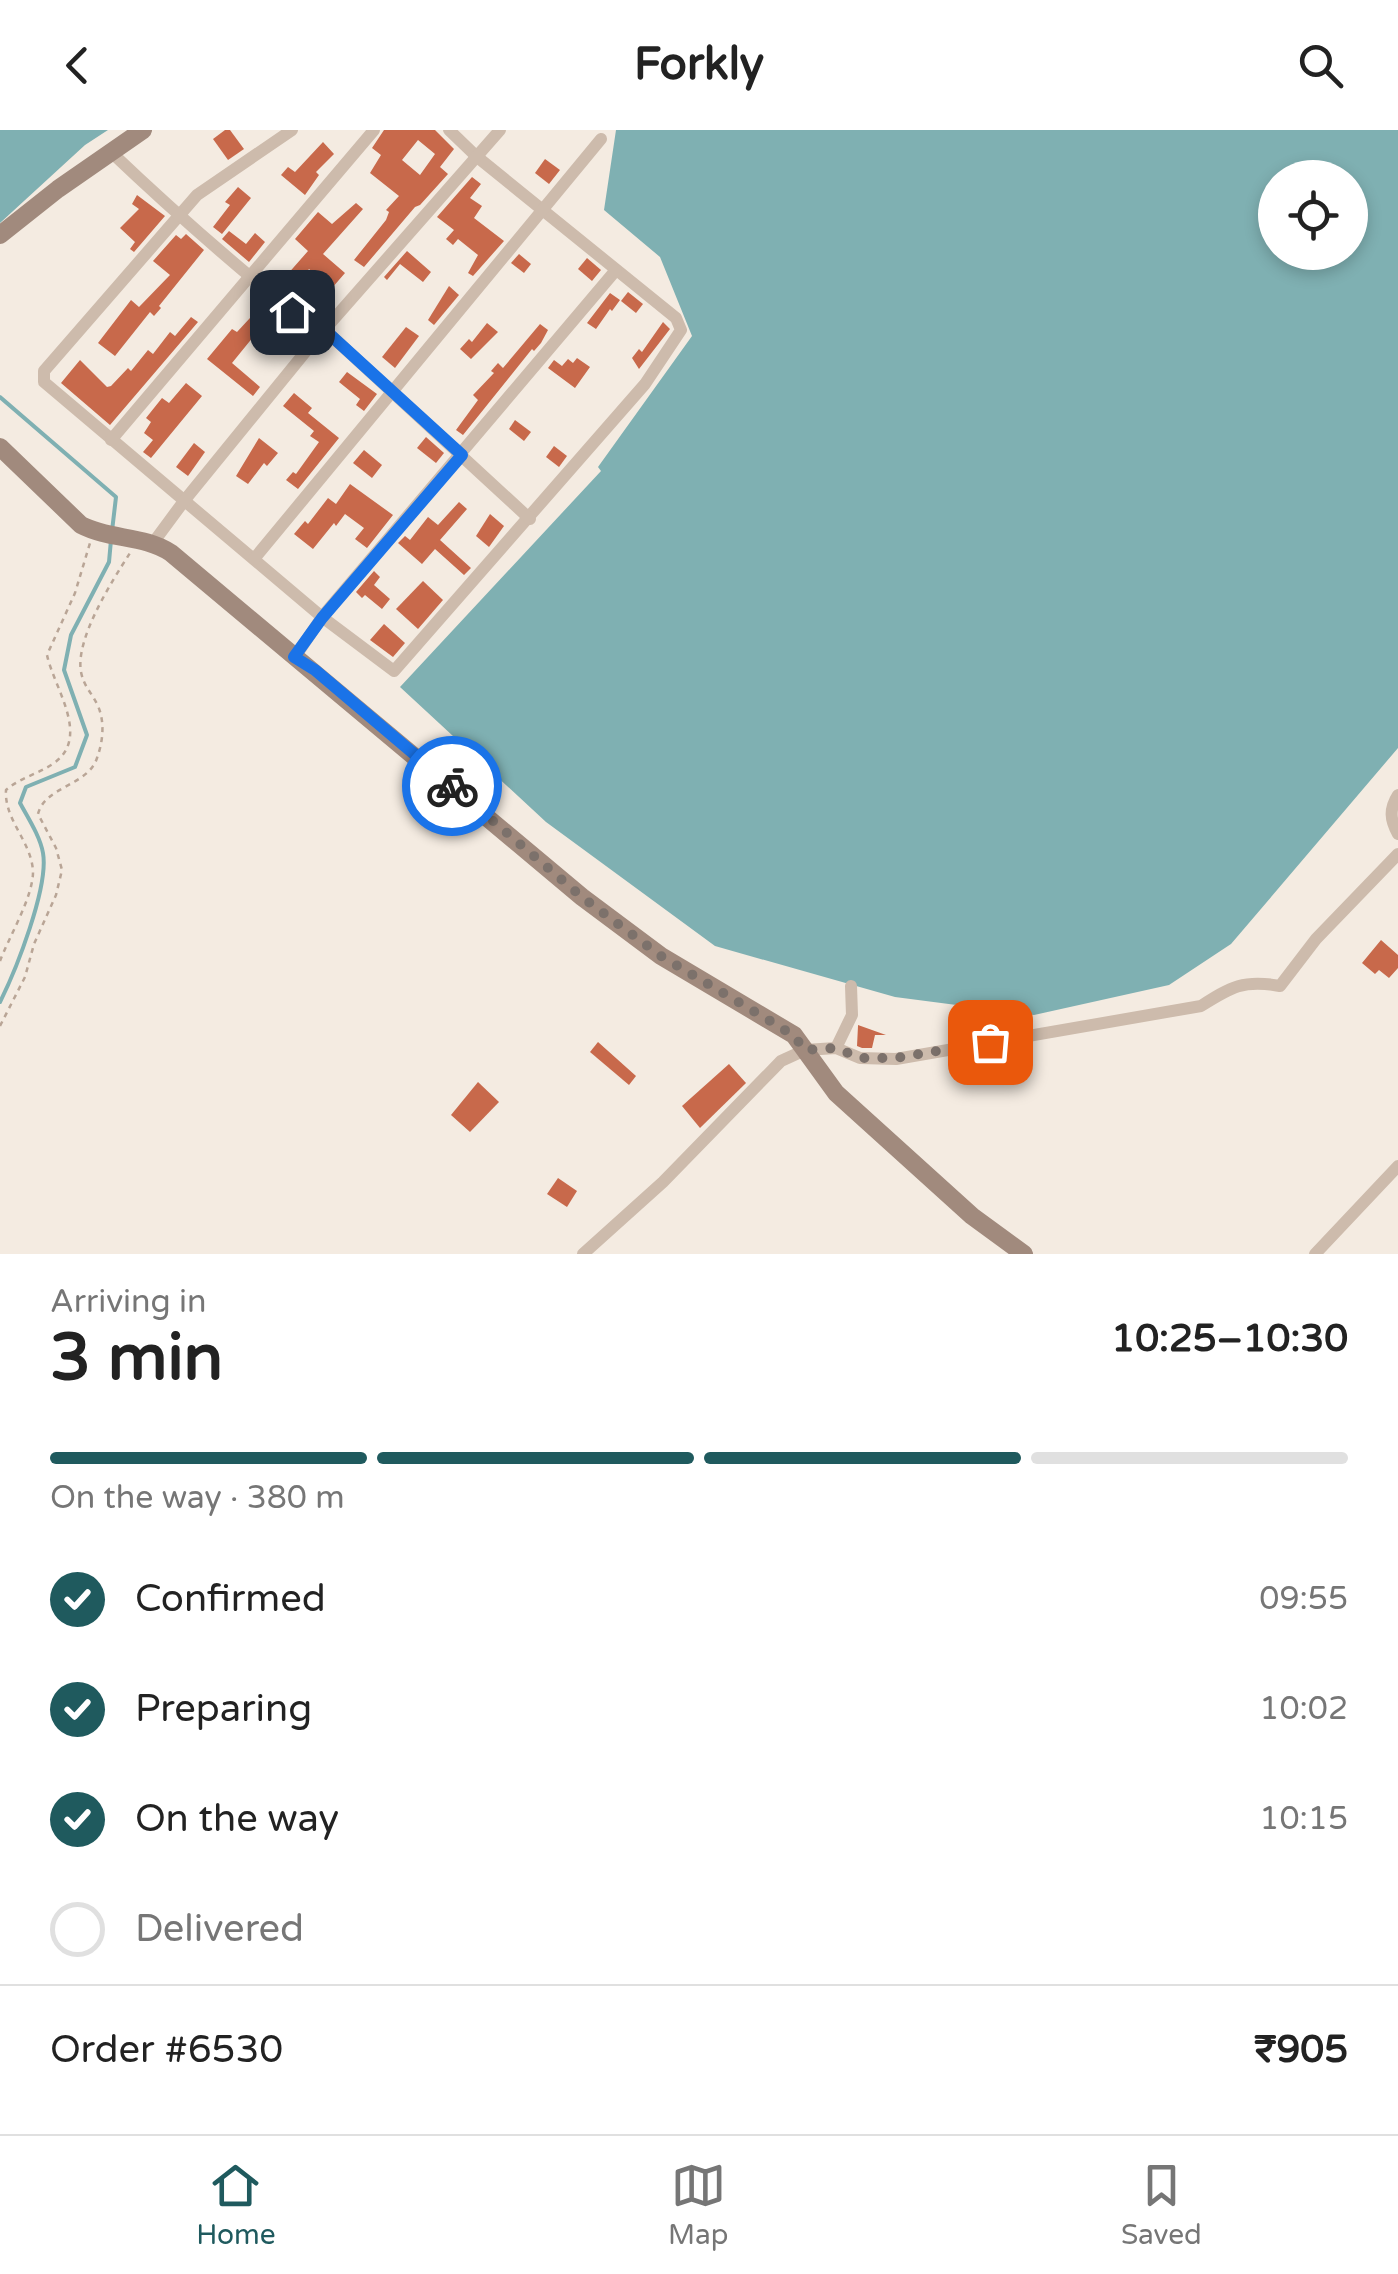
<!DOCTYPE html>
<html lang="en">
<head>
<meta charset="utf-8">
<style>
	body { margin:0; font-family:"Varela Round",sans-serif; background:#f6f6f6; color:#222; height:100vh; display:flex; flex-direction:column; font-size:38px; white-space:nowrap }
	* { box-sizing:border-box; margin:0 }
	p { font-size:32px; color:#767676 }
	.icon { flex:none; width:55px; height:55px; fill:none; stroke:currentColor; stroke-width:2; stroke-linecap:round; stroke-linejoin:round }
	.map { position:relative; height:1124px; overflow:hidden }
	.details { display:flex; flex-direction:column; background:#fff; flex:1 }
	.details>* { flex:none }
	.fabs { position:absolute; left:1258px; top:30px; display:grid; gap:20px }
	.fabs a { display:grid; place-items:center; width:110px; height:110px; border-radius:50%; background:#fff; box-shadow:0 5px 15px #0003; font-size:50px }
	.pin { position:absolute; display:grid; place-items:center; width:85px; height:85px; color:#fff; margin:-42px; border-radius:20px; box-shadow:0 5px 15px #0006 }
	.courier { position:absolute; display:grid; place-items:center; width:100px; height:100px; margin:-50px; border:8px solid #1a73e8; border-radius:50%; background:#fff; color:#222; box-shadow:0 2px 12px #0007 }
	.head em { font-style:normal; font-weight:700 }
	.head div { display:flex; flex-direction:column-reverse }
	.head { display:flex; align-items:center; justify-content:space-between; height:170px; padding:0 50px }
	h1 { font-size:65px; font-weight:700; line-height:75px }
	.bar { display:grid; grid-template-columns:repeat(4,1fr); gap:15px 10px; align-content:center; height:120px; padding:0 50px }
	.bar i { height:12px; border-radius:8px; background:#e0e0e0 }
	.bar .current { background:#1f5a5e }
	.bar p { grid-column:span 4 }
	.line { display:flex; align-items:center; gap:25px; padding:0 50px; border-top:2px solid #e0e0e0 }
	.line div { flex:1 }
	ol { padding:0 50px; list-style:none }
	li { display:flex; align-items:center; gap:30px; height:110px }
	li p { margin-inline-start:auto }
	li .icon { padding:10px; border-radius:50%; background:#1f5a5e; color:#fff; stroke-width:4 }
	li:last-child { color:#767676 }
	li i { width:55px; height:55px; border:5px solid #e0e0e0; border-radius:50% }
	header { display:flex; justify-content:space-between; align-items:center; height:130px; padding:0 50px; background:#fff; font-size:45px; font-weight:700 }
	.tab-bar { display:flex; justify-content:space-around; align-items:center; height:140px; border-top:2px solid #e0e0e0; background:#fff; font-size:28px; color:#767676 }
	.tab-bar a { display:grid; justify-items:center; gap:5px }
	.tab-bar .current { color:#1f5a5e }
	.map>svg:first-child { display:block }
</style>
</head>
<body>
<header><svg class="icon" aria-label="back" viewBox="0 0 24 24"><path d="M15 5l-7 7 7 7"/></svg>Forkly<svg class="icon" aria-label="search" viewBox="0 0 24 24"><circle cx="10" cy="10" r="6"/><path d="M15 15l6 6"/></svg></header>
<div class="map">
<svg width="1398" height="1124" viewBox="0 0 1398 1124">
	<rect width="100%" height="100%" fill="#f4ebe1"/>
	<g fill="#7fb0b2" fill-rule="evenodd">
		<polygon points="0,0 108,0 85,15 0,93"/>
		<path d="M616,0H1398V618L1231,814L1169,855L1034,885L895,867L715,816L546,692L400,557L601,341L598,337L692,206L660,127L604,80ZM1275,48H1350V122H1275Z"/>
	</g>
	<g fill="none" stroke-linecap="round" stroke-linejoin="round">
		<g stroke="#7fb0b2" stroke-width="4">
			<polyline points="0,267 116,367 112,401"/>
			<path d="M0,872C16,840 49,757 43,723C40,706 28,688 20,673L26,657L75,637L87,605L64,540L71,505L109,432L111,410"/>
		</g>
	</g>
	<g fill="#c8694b" fill-rule="evenodd">
		<polygon points="225,0 230,0 244,19 228,30 213,9"/>
		<path d="M384,0H435L454,19L440,37L448,44L420,75L415,77L364,137L354,130L386,90L389,82L386,80L399,66L370,43L381,25L372,18ZM418,10L435,24L420,45L402,30Z"/>
		<polygon points="323,12 334,24 316,42 319,45 305,65 281,45 288,37 295,42"/>
		<polygon points="545,29 560,40 549,54 535,43"/>
		<polygon points="472,47 481,54 470,68 482,76 474,88 504,111 473,146 468,143 478,125 458,109 453,115 446,109 454,100 437,87"/>
		<polygon points="238,57 251,68 222,104 213,97 230,75 225,72"/>
		<polygon points="137,65 165,86 134,122 130,119 135,112 120,98 139,79 132,74"/>
		<polygon points="356,73 363,79 323,124 345,143 332,158 309,139 297,154 286,146 308,121 295,109 318,82 332,94"/>
		<polygon points="229,101 246,114 255,103 265,112 249,132 222,109"/>
		<polygon points="186,104 204,120 159,176 161,178 154,186 150,182 115,226 98,213 131,170 139,177 170,145 153,131 176,105 181,109"/>
		<polygon points="407,121 431,142 423,152 400,134 387,150 384,147"/>
		<polygon points="519,124 531,134 524,143 511,133"/>
		<polygon points="587,128 601,140 592,151 578,139"/>
		<polygon points="449,156 459,165 434,195 428,190"/>
		<polygon points="628,162 643,174 636,183 621,171"/>
		<polygon points="610,163 620,170 612,181 610,179 596,199 587,193"/>
		<polygon points="262,175 272,184 232,233 260,257 253,266 207,229 232,199 237,202"/>
		<polygon points="191,187 198,192 110,295 61,253 80,230 107,257 111,256 128,238 131,241 148,220 153,224 170,202 175,206"/>
		<polygon points="663,192 670,199 639,239 632,228 639,219 642,222"/>
		<polygon points="487,193 498,202 471,229 460,219 469,209 472,212"/>
		<polygon points="540,194 548,200 541,213 534,221 532,219 463,305 456,300 478,270 473,265 494,243 491,241 498,233 503,238"/>
		<polygon points="406,197 419,206 395,238 382,227"/>
		<polygon points="577,228 590,237 575,258 548,238 554,230 562,236 568,229 573,233"/>
		<polygon points="347,242 377,264 364,281 356,275 360,269 339,252"/>
		<polygon points="186,253 202,266 151,328 143,322 153,310 144,303 151,292 146,288 162,268 169,273"/>
		<polygon points="294,263 312,278 308,283 339,308 298,359 286,350 293,342 296,344 319,312 310,306 314,301 283,276"/>
		<polygon points="515,290 531,302 524,311 509,299"/>
		<polygon points="426,307 444,323 436,333 417,318"/>
		<polygon points="259,308 278,323 267,336 264,333 248,354 236,346"/>
		<polygon points="194,313 205,322 188,346 176,337"/>
		<polygon points="554,316 567,326 559,337 546,327"/>
		<polygon points="364,320 382,335 372,348 353,333"/>
		<polygon points="350,354 393,385 367,418 355,409 364,398 345,384 336,396 334,393 313,419 294,404 305,391 308,394 328,368 336,374"/>
		<polygon points="459,372 467,379 440,410 471,438 464,445 435,419 422,434 398,413 405,406 410,410 428,387 438,395"/>
		<polygon points="490,384 504,396 489,417 476,406"/>
		<polygon points="374,441 380,447 374,455 390,469 382,479 365,465 362,468 356,462"/>
		<polygon points="423,451 443,470 418,499 396,479"/>
		<polygon points="384,494 405,513 393,527 370,510"/>
		<polygon points="1381,810 1398,825 1398,838 1389,848 1379,840 1375,844 1362,833"/>
		<polygon points="858,896 858,895 886,905 875,905 872,918 862,918 857,916"/>
		<polygon points="598,912 636,946 629,955 590,922"/>
		<polygon points="729,934 746,953 700,998 682,976"/>
		<polygon points="478,952 499,972 470,1002 451,985"/>
		<polygon points="558,1048 577,1061 567,1077 547,1064"/>
	</g>
	<g fill="none" stroke-linecap="round" stroke-linejoin="round">
		<g stroke="#b9a596" stroke-width="2.5" stroke-dasharray="5 5" stroke-linecap="butt">
			<path d="M0,831C9,807 33,767 33,742C32,712 4,690 6,660C21,647 39,644 54,633C91,607 54,558 47,525L75,463L90,413"/>
			<path d="M0,896L25,847L34,814L56,765L62,740L56,718L38,684C45,656 88,656 97,628C103,612 105,592 98,576C92,563 84,557 81,542C75,509 112,451 130,423"/>
		</g>
		<g stroke="#cdbbac" stroke-width="12">
			<polyline points="292,0 197,65 44,241 44,252 322,487 394,541 645,254 681,200 676,188 476,26 449,0"/>
			<path d="M111,22C176,84 244,143 314,199L326,201L530,389"/>
			<polyline points="111,310 374,0"/>
			<polyline points="153,413 184,371 311,215 500,0"/>
			<polyline points="254,429 601,9"/>
			<polyline points="295,527 322,487 616,140"/>
			<path d="M1398,665C1389,679 1390,690 1398,704"/>
			<polyline points="836,918 852,885 851,856"/>
			<path d="M583,1124L663,1052L781,931L805,920L836,918L860,928L896,929L1201,876C1231,857 1244,849 1280,856L1316,809L1398,724"/>
			<polyline points="1315,1124 1398,1036"/>
		</g>
		<g stroke="#a18a7d" stroke-width="18">
			<polyline points="0,105 58,59 143,0"/>
			<path d="M0,317L81,395C110,410 144,405 171,423L582,767L661,826L794,905L836,963L972,1086L1024,1124"/>
		</g>
	</g>
	<g fill="none" stroke-linecap="round" stroke-linejoin="round">
		<polyline stroke="#7c716b" stroke-width="10" stroke-dasharray="0 18" points="452,656 582,767 661,826 777,895 794,906 805,920 836,918 860,928 896,928 990,912"/>
		<polyline stroke="#1a73e8" stroke-width="12" points="292,182 314,200 326,201 462,325 322,488 294,527 315,540 452,656"/>
	</g>
</svg>
<div class="fabs">
<a><svg class="icon" aria-label="locate" viewBox="0 0 24 24"><circle cx="12" cy="12" r="6"/><path d="M12 2v4M12 18v4M2 12h4M18 12h4"/></svg></a>
</div>
<div class="pin" style="left:990px;top:912px;background:#ea580c"><svg class="icon" aria-label="bag" viewBox="0 0 24 24"><path d="M5 8h14l-1 12H6zM9 8a3 3 0 0 1 6 0"/></svg></div>
<div class="pin" style="left:292px;top:182px;background:#1f2937"><svg class="icon" aria-label="home" viewBox="0 0 24 24"><path d="M3 11l9-7 9 7M6 9v11h12V9"/></svg></div>
<div class="courier" style="left:452px;top:656px"><svg class="icon" aria-label="bike" viewBox="0 0 24 24"><circle cx="6" cy="16" r="4"/><circle cx="18" cy="16" r="4"/><path d="M6 16l4-8h5l3 8M10 8l3 8H6M13 5h3"/></svg></div>
</div>
<section class="details">
<div class="head"><div><h1>3 min</h1><p>Arriving in</p></div><em>10:25–10:30</em></div>
<div class="bar"><i class="current"></i><i class="current"></i><i class="current"></i><i></i><p>On the way · 380 m</p></div>
<ol>
<li><svg class="icon" aria-label="check" viewBox="0 0 24 24"><path d="M5 12l5 5 9-10"/></svg>Confirmed<p>09:55</p></li>
<li><svg class="icon" aria-label="check" viewBox="0 0 24 24"><path d="M5 12l5 5 9-10"/></svg>Preparing<p>10:02</p></li>
<li><svg class="icon" aria-label="check" viewBox="0 0 24 24"><path d="M5 12l5 5 9-10"/></svg>On the way<p>10:15</p></li>
<li><i></i>Delivered</li>
</ol>
<div class="line" style="height:130px"><div>Order #6530</div><b>₹905</b></div>
</section>
<nav class="tab-bar">
<a class="current"><svg class="icon" aria-label="home" viewBox="0 0 24 24"><path d="M3 11l9-7 9 7M6 9v11h12V9"/></svg>Home</a>
<a><svg class="icon" aria-label="map" viewBox="0 0 24 24"><path d="M3 6l6-2 6 2 6-2v14l-6 2-6-2-6 2zM9 4v14M15 6v14"/></svg>Map</a>
<a><svg class="icon" aria-label="saved" viewBox="0 0 24 24"><path d="M7 4h10v16l-5-4-5 4z"/></svg>Saved</a>
</nav>
</body>
</html>
